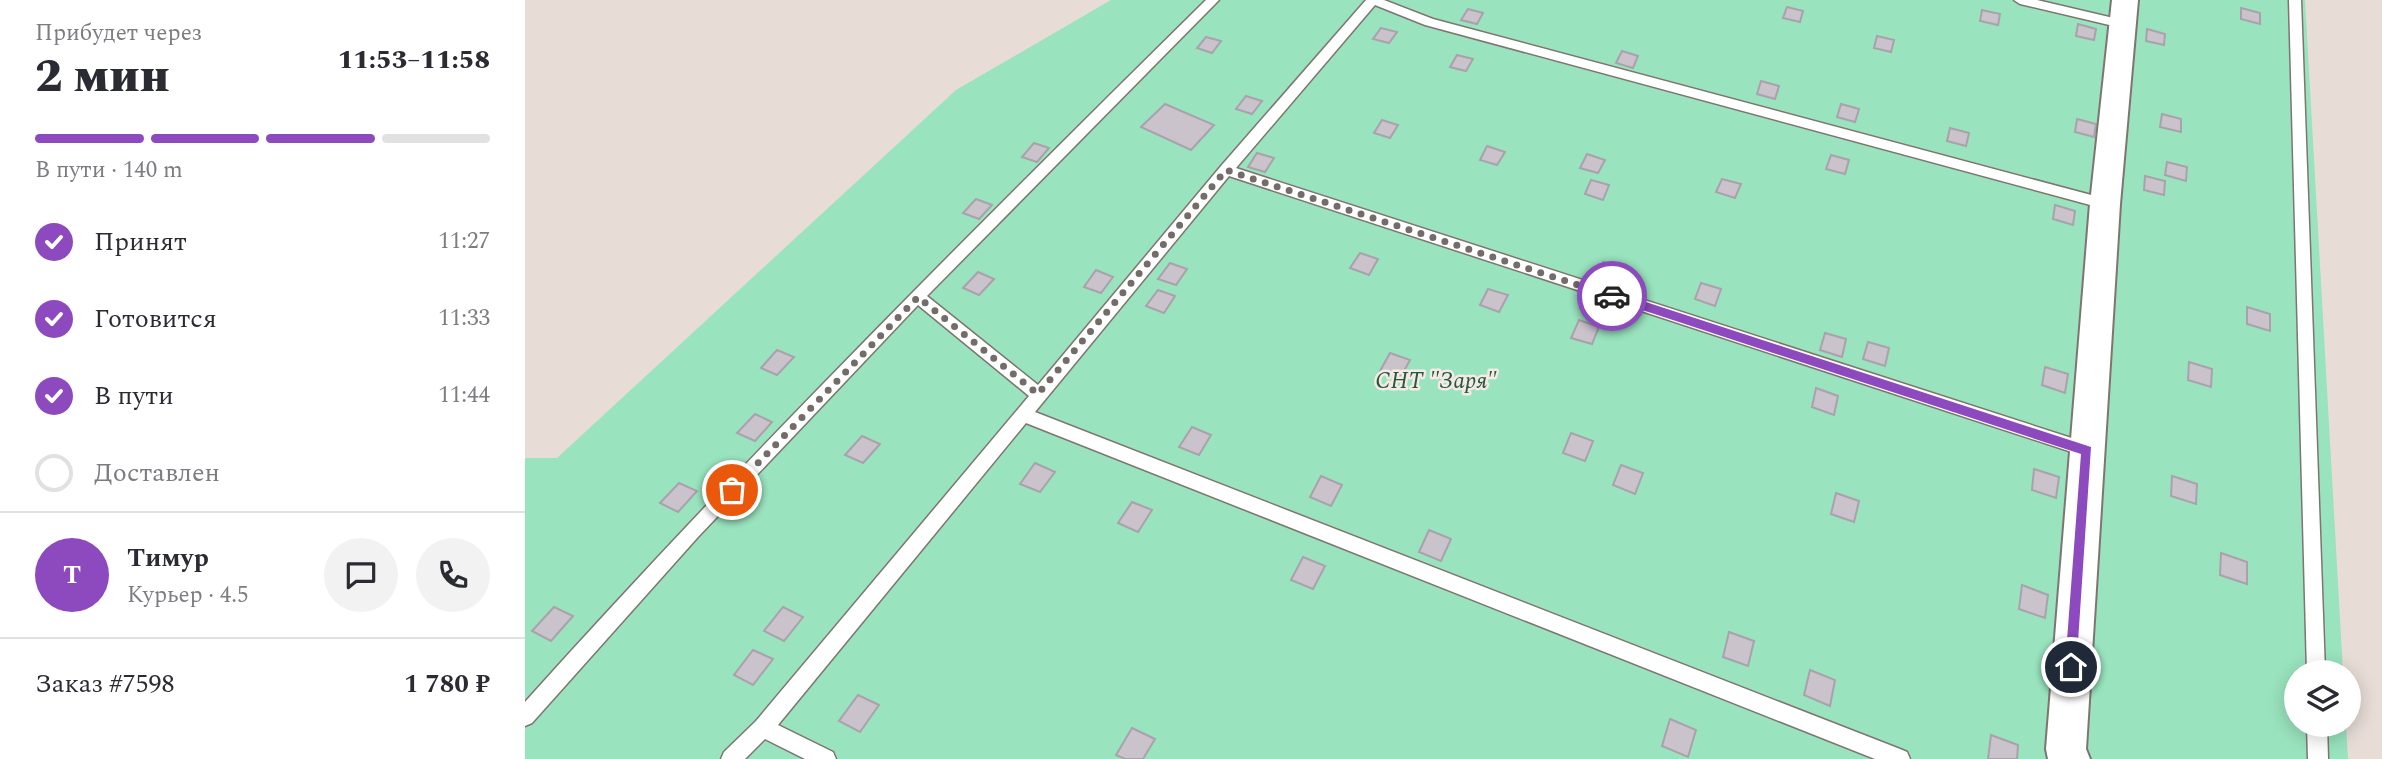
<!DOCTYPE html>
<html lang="ru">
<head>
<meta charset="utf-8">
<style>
	body { margin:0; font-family:Spectral,serif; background:#f2f2f3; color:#2b2b33; height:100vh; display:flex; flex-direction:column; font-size:26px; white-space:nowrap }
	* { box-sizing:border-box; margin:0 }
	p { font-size:23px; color:#7c7c81 }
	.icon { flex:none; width:38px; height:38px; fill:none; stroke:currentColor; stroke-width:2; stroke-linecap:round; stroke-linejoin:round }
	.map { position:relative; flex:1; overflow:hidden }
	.side { display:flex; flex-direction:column; background:#fff; width:525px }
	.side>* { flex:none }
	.buttons { position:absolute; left:1759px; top:660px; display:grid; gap:14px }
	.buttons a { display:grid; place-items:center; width:77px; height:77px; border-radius:50%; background:#fff; box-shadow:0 4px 18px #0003; font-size:35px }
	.pin { position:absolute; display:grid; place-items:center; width:60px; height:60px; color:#fff; margin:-30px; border:4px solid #fff; border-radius:50%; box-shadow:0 2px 7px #0007 }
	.courier { position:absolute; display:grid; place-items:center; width:70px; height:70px; margin:-35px; border:5px solid #8d4abe; border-radius:50%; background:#fff; color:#222; box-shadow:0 2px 9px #0007 }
	.headline em { font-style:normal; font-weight:800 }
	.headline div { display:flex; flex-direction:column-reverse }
	.headline { display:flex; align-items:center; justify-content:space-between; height:119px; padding:0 35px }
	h1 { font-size:46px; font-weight:800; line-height:52px }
	.bar { display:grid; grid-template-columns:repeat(4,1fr); gap:10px 7px; align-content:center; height:84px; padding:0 35px }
	.bar i { height:9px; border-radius:5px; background:#e1e1e2 }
	.bar .current { background:#8d4abe }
	.bar p { grid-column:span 4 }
	.line { display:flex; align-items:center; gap:18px; padding:0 35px; border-top:2px solid #e1e1e2 }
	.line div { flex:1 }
	.round { display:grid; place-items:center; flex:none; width:74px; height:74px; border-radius:37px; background:#f2f2f3 }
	ol { padding:0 35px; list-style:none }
	li { display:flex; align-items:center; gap:21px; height:77px }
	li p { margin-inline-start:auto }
	li .icon { padding:7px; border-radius:50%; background:#8d4abe; color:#fff; stroke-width:4 }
	li:last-child { color:#7c7c81 }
	li i { width:38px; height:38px; border:4px solid #e1e1e2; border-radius:50% }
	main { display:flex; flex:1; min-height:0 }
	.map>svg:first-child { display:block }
</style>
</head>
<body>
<main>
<section class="side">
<div class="headline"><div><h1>2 мин</h1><p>Прибудет через</p></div><em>11:53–11:58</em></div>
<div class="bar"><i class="current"></i><i class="current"></i><i class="current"></i><i></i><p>В пути · 140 m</p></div>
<ol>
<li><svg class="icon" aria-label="check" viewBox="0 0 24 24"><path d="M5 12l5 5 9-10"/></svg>Принят<p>11:27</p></li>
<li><svg class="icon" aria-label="check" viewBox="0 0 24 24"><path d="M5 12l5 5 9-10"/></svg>Готовится<p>11:33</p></li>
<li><svg class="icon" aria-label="check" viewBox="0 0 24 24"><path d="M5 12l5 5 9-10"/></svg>В пути<p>11:44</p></li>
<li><i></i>Доставлен</li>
</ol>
<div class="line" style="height:126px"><b class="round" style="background:#8d4abe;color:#fff">Т</b><div><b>Тимур</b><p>Курьер · 4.5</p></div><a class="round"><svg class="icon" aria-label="chat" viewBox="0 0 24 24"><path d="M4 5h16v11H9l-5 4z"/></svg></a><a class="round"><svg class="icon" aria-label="phone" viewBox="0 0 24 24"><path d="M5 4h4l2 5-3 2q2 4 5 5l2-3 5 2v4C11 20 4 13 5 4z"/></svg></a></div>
<div class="line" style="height:91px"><div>Заказ #7598</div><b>1 780 ₽</b></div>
</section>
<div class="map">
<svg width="1857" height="759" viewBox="0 0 1857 759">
	<rect width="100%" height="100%" fill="#e7dcd6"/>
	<polygon fill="#99e3be" points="586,0 1780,0 1818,672 1771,672 1771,724 1821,725 1823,759 0,759 0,458 32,458 431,90"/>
	<g fill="#cac3cc" stroke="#a9a2ab" stroke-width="2">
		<polygon points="1262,7 1278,11 1275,22 1258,18"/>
		<polygon points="1716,8 1735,13 1735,24 1716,19"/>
		<polygon points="943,9 958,13 952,24 936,20"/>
		<polygon points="1457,10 1475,14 1473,25 1455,21"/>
		<polygon points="1553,24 1571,29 1569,40 1551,36"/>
		<polygon points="856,28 872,32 864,43 848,39"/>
		<polygon points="1622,29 1640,34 1639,45 1621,41"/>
		<polygon points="1352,36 1369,40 1366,52 1349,48"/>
		<polygon points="681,37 696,41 687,53 672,48"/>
		<polygon points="1097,51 1113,56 1108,68 1091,63"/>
		<polygon points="932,55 948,59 941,71 925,67"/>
		<polygon points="1236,81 1254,86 1250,99 1232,94"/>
		<polygon points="721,96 737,101 727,114 711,109"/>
		<polygon points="640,104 689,125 666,150 616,127"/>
		<polygon points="1316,104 1334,109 1330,122 1312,117"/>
		<polygon points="1637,114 1656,119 1656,132 1635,127"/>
		<polygon points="1552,119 1571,124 1569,137 1550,132"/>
		<polygon points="857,120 873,125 865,138 849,133"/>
		<polygon points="1425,128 1444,133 1441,146 1422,141"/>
		<polygon points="509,143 524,148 512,162 497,157"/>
		<polygon points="962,146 980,152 972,165 955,160"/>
		<polygon points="732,153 749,158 740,172 723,167"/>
		<polygon points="1062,154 1080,160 1073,173 1055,168"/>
		<polygon points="1306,155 1324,160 1320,174 1301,169"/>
		<polygon points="1642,162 1662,167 1661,181 1640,175"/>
		<polygon points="1620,176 1640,181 1639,195 1619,190"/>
		<polygon points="1197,179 1216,184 1210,198 1191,192"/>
		<polygon points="1066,180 1084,185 1078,200 1060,194"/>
		<polygon points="451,199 467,205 454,219 438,213"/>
		<polygon points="1530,205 1550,211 1548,225 1528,219"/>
		<polygon points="835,253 853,259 844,275 825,268"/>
		<polygon points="1078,262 1097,269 1091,285 1071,278"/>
		<polygon points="645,263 662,269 651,285 633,279"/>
		<polygon points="571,270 588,277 576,293 559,287"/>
		<polygon points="453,272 469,279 454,295 438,288"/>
		<polygon points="1176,283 1196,289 1190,306 1170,299"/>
		<polygon points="963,289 983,295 974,312 955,305"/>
		<polygon points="633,290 650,296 639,313 621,306"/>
		<polygon points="1722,307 1745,314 1745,331 1722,324"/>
		<polygon points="1054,320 1074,327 1067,344 1046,338"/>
		<polygon points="1300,333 1321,339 1317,357 1295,350"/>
		<polygon points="1343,342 1364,348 1360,366 1338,359"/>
		<polygon points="252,350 269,357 252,375 236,368"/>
		<polygon points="865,353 885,360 875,378 855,371"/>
		<polygon points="1664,362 1687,369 1686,387 1663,380"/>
		<polygon points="1520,367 1543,374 1540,393 1517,385"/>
		<polygon points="1291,388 1313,396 1309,415 1287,407"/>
		<polygon points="230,414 247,422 230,441 212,433"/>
		<polygon points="667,427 686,435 674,455 654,447"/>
		<polygon points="1046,433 1068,441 1060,461 1038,453"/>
		<polygon points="337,436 355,444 338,463 320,455"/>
		<polygon points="510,463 530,472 515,492 495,484"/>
		<polygon points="1096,465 1118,473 1110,494 1088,485"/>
		<polygon points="1509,469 1534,477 1531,498 1507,490"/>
		<polygon points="796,476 817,485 806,506 785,497"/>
		<polygon points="1647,476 1672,484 1671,504 1646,496"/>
		<polygon points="154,483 172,491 153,512 135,503"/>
		<polygon points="1311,493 1334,501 1329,522 1306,514"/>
		<polygon points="607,502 627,510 613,532 593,523"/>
		<polygon points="904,530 926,539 916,561 894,552"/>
		<polygon points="1696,553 1722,562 1722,584 1695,575"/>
		<polygon points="778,557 800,566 788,589 766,580"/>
		<polygon points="1497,585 1523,595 1520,618 1494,609"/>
		<polygon points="29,607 48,616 26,641 7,631"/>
		<polygon points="258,607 278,617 259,641 239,631"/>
		<polygon points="1204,632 1229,641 1223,666 1198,657"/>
		<polygon points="228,650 248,659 228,685 209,675"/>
		<polygon points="1285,670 1310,680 1305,706 1279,695"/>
		<polygon points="333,695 354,705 335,732 314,721"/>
		<polygon points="1145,719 1171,730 1163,757 1137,746"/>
		<polygon points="607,728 630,739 618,759 600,759 591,755"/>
		<polygon points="1466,735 1493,745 1492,759 1463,759"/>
	</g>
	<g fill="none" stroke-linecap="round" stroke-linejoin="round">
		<defs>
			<g id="service">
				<path d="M681,0H694L402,296L513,385L696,166L841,0H859L908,19L1585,200L1587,204L1585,208L1580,209L900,25L850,5L711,168L1562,443L1568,445L1570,450L1568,455L1562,457L704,176L510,412L1375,749L1382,752L1385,759H1350L501,423L253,725L308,752L311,759H280L240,739L220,759H196L199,752L231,721L504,396L393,305L173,537L7,723L0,726V702C218,459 449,229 681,0Z"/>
				<polygon points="1489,0 1512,0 1597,20 1603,24 1597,28 1495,4"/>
				<polygon points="1764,0 1776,0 1800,672 1782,672"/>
				<polygon points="1782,724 1802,724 1803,759 1783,759"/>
			</g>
			<polygon id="minor" points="1587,0 1613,0 1595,204 1561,749 1565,759 1523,759 1521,749 1565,204"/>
		</defs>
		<use href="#service" stroke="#7e7570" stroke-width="3"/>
		<use href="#minor" stroke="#7e7570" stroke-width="4"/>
		<use href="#service" fill="#fff" fill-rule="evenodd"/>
		<use href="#minor" fill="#fff" fill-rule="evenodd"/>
	</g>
	<polygon fill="#8d4abe" points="1087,291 1566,447 1551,672 1542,672 1540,667 1556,454 1084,299 1082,296"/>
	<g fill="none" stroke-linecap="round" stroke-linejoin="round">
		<polyline stroke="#736c69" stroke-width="7" stroke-dasharray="0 12.6" points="207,490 393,297 513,394 701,170 1087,296"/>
	</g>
	<g text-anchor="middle" stroke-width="5" stroke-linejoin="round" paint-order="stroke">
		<g font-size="23" font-style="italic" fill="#275641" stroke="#f4e9e3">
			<text x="911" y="388">СНТ "Заря"</text>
		</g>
	</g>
</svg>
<div class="buttons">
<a><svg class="icon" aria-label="layers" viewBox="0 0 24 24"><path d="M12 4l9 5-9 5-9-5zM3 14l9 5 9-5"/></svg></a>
</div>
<div class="pin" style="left:207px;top:490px;background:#ea580c"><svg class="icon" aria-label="bag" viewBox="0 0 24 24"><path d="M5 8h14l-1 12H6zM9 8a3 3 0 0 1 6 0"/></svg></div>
<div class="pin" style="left:1546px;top:667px;background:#1f2937"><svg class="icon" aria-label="home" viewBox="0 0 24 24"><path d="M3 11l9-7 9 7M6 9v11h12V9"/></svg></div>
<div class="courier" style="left:1087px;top:296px"><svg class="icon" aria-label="car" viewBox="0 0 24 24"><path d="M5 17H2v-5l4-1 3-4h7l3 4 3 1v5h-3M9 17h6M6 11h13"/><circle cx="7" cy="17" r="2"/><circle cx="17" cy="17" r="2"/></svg></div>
</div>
</main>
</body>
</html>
